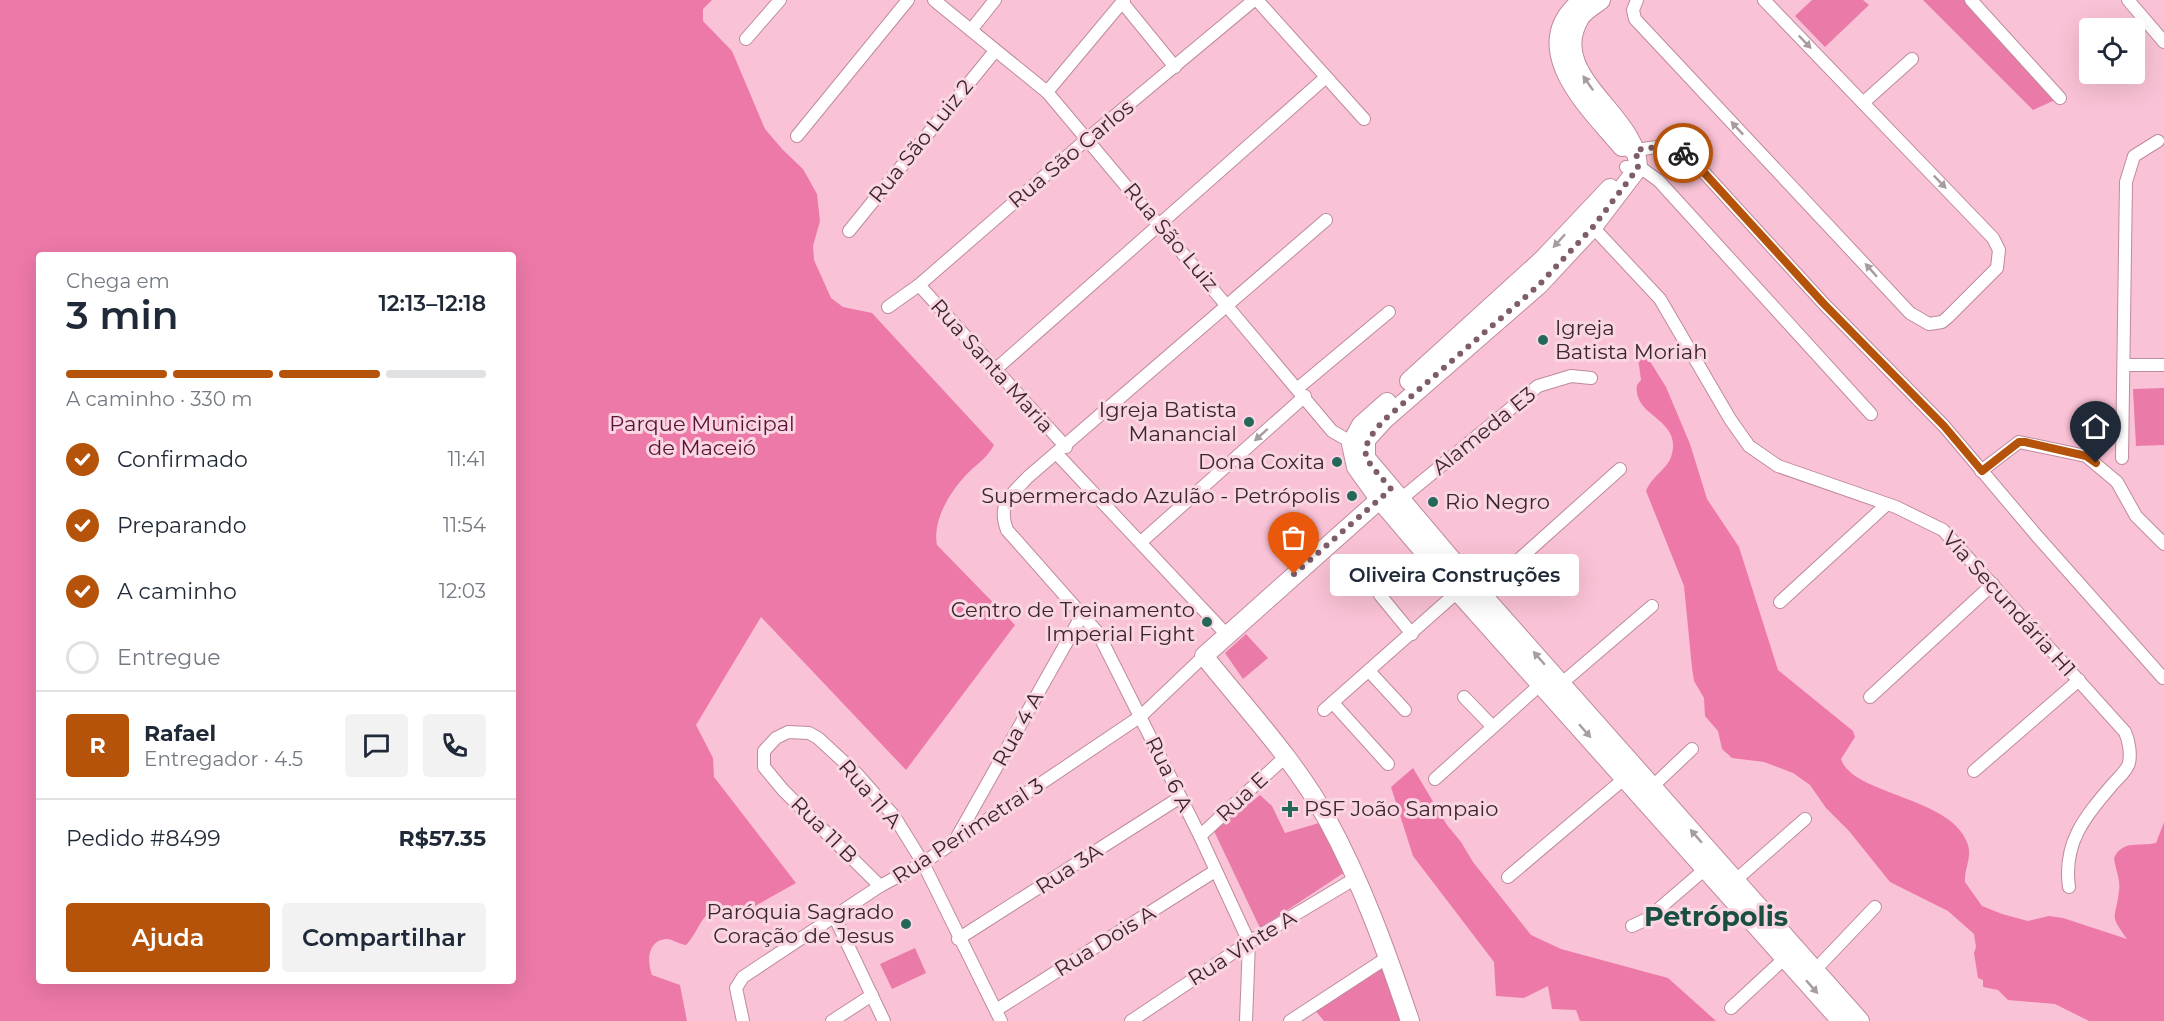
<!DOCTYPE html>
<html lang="pt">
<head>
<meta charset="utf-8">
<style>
	body { margin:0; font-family:Montserrat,sans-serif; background:#f2f2f3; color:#1f2937; height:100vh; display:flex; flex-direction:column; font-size:22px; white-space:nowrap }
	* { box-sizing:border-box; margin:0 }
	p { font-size:20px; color:#747a83 }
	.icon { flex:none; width:33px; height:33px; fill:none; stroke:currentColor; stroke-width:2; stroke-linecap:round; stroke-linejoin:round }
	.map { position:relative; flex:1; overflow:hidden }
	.details { position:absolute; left:36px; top:252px; width:480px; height:732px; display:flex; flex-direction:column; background:#fff; border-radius:6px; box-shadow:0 6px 24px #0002 }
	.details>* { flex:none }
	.tools { position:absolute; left:2079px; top:18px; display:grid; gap:12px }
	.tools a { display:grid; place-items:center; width:66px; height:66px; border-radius:6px; background:#fff; box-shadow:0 6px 24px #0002; font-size:30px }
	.pin { position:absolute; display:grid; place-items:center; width:51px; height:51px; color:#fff; margin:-62px -26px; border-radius:50% 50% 50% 0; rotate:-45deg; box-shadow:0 0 6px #0007 }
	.pin .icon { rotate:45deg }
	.courier { position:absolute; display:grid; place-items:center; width:60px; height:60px; margin:-30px; border:4px solid #b45309; border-radius:50%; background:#fff; color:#222; box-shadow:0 2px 8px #0007 }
	.bubble { position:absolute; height:42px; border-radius:6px; background:#fff; box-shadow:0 6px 24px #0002; font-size:20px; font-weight:600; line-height:42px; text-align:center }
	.headline em { font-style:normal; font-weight:600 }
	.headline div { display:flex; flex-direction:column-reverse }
	.headline { display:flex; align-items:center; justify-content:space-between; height:102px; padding:0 30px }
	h1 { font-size:39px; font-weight:600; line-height:45px }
	.bar { display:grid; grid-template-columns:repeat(4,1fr); gap:9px 6px; align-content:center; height:72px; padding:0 30px }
	.bar i { height:8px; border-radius:4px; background:#e0e1e3 }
	.bar .current { background:#b45309 }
	.bar p { grid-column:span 4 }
	.line { display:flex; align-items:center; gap:15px; padding:0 30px; border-top:2px solid #e0e1e3 }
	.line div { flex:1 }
	.round { display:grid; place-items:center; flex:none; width:63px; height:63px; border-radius:6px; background:#f2f2f3 }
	ol { padding:0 30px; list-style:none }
	li { display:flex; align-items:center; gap:18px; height:66px }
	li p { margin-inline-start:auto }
	li .icon { padding:6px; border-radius:50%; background:#b45309; color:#fff; stroke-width:4 }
	li:last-child { color:#747a83 }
	li i { width:33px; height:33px; border:3px solid #e0e1e3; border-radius:50% }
	.cta { display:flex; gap:12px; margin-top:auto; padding:12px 30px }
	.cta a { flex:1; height:69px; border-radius:6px; background:#b45309; color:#fff; font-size:24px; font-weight:600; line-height:69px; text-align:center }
	.cta a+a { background:#f2f2f3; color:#1f2937 }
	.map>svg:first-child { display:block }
</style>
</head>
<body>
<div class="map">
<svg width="2164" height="1021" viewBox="0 0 2164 1021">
	<rect width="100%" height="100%" fill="#fac2d6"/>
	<g fill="#ea7aa8">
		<polygon points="1812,0 1863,0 1869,5 1825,47 1795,16"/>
		<polygon points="1923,0 1967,0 2055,100 2033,110"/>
		<polygon points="2164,388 2164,445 2136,446 2133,389"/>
		<polygon points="1246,634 1268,658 1243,679 1225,653"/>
		<polygon points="1260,795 1272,806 1285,833 1319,823 1345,872 1260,928 1214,831"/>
		<polygon points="915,948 926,973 892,989 880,964"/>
		<polygon points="1385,965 1405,1021 1324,1021 1314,1009"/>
	</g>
	<g fill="#ed79a9" fill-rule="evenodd">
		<path d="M0,0H712L703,9V21L732,51L765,129L783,150L803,169L817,194L820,221L813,246L814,260L831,298L843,307L872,313L994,445C987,458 978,463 968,473C951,490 932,520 937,545L1015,625L906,770L761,617L696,725L713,758L714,777L796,883L746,911C735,914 727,906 717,909C701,913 697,935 686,945C679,944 672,939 667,939C647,940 647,962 652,975L680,985L687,1021H0ZM39,255H513V981H39Z"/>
		<path d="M1646,355L1666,387L1690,444L1707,499L1739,547L1778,670L1853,731L1855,737L1841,759C1852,795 1954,797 1968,845C1972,858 1964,869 1965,882L1982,906L2002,914L2028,921L2049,916L2063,918L2127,939C2109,913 2115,922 2119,891C2121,881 2115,868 2114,858C2123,839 2140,847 2156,843L2164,822V1021H2089L2055,1004L2008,1000L1998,990L1983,987V980L1978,978L1974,953L1976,947L1974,934L1948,911L1890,882L1849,831L1826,808L1810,785L1793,773L1764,762L1732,758L1722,749L1718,731L1705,716L1704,698L1694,681L1692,668L1684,586L1646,491C1652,476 1667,469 1671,457C1684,418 1632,418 1637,385L1641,380L1638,358Z"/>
		<polygon points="1413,768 1447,825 1461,842 1473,862 1531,935 1561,949 1668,978 1716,1021 1580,1021 1576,1010 1552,1009 1548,986 1524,998 1496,996 1494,962 1413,856 1391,787"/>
	</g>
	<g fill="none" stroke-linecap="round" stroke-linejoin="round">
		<defs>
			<g id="street">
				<polyline points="934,0 1047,92 1332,431 1356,445"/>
				<polyline points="1257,0 1364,119"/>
				<polyline points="1637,0 1633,10 1635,19 1910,313 1929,324 1942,322 1948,317 1997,268 1999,250 1993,238 1764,0"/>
				<polyline points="1971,0 2060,98"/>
				<polyline points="2128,0 2164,42"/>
				<polyline points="1122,2 1175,67"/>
				<polyline points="971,30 995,0"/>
				<polyline points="746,39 780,0"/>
				<polyline points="1047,92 1124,0"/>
				<polyline points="1864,102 1912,59"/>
				<polyline points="797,136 908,0"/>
				<polyline points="1629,151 1657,147 1688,155 1824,304 1944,426 2037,536 2163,678"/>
				<polyline points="1626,167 1644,170 1659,181 1871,414"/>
				<path d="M1589,223L1660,299L1730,419L1749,446L1778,466L1896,507L1943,530L2125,732C2129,741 2131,754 2129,763C2127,771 2117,779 2112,785C2084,818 2063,843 2069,887"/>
				<polyline points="849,231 995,51"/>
				<polyline points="919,285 1066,447"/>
				<polyline points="888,307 919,285 1087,139 1254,0"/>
				<polyline points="2124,365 2164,365"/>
				<polyline points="996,369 1325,78"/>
				<polyline points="1298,388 1389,312"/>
				<polyline points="1057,454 1227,635"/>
				<polyline points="2122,458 2126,182 2134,156 2158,141"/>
				<polyline points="1981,471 2019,442 2086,456 2117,482 2136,516 2164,544"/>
				<polyline points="1396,503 1538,386 1571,376 1591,378"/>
				<polyline points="1141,542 1305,396"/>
				<polyline points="1380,595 1412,634"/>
				<polyline points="1476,598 1620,469"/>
				<polyline points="1780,602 1887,504"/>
				<polyline points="1369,671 1405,710"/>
				<polyline points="1562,683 1652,606"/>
				<polyline points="1464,697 1492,726"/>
				<polyline points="1870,697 1993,584"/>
				<polyline points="1333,703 1388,764"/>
				<polyline points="1324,710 1463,587"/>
				<polyline points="1974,771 2079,680"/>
				<polyline points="1435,779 1542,683"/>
				<polyline points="1653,786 1692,749"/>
				<polyline points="1200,836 1284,758"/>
				<polyline points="956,839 1082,615"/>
				<polyline points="1508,877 1625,778"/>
				<polyline points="1730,885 1805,819"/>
				<polyline points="880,886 783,790 764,767 764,751 776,738 788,732 809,733 818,738 857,774 894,816 923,863 1001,1021"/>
				<polyline points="835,918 884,1021"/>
				<polyline points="1632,926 1647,919 1711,864"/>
				<polyline points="958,939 1179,798"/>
				<polyline points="1815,970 1875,907"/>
				<polyline points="1731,1008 1786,957"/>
				<polyline points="996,1010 1215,871"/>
				<polyline points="743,1021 736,988 743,977 880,886 923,863 1141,716 1204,656"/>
				<polyline points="832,1021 872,995"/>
				<polyline points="1131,1021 1249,942 1356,878"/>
				<path d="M1246,1021L1249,942L1200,836L1098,633L1007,530C997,504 1011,495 1028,477L1326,220"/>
				<polyline points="1290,1021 1388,957"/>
			</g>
			<g id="secondary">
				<path d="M1601,0C1595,5 1584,11 1580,18C1545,76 1639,115 1638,168L1593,227L1539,285L1384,420L1366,440V458L1470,581L1860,1021"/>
				<path d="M1581,1C1524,48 1590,109 1622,147"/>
				<polyline points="1409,381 1543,259 1610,188"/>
				<polyline points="1387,402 1361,425 1351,444 1356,467 1379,499 1458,592 1841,1021"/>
				<path d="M1388,492L1204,656C1244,706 1297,763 1327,819C1362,883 1387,953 1410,1021"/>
			</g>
		</defs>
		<use href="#street" stroke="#bf8a9d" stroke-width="14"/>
		<use href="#secondary" stroke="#bf8a9d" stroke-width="20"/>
		<use href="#street" stroke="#fff" stroke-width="12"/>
		<use href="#secondary" stroke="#fff" stroke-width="18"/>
	</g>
	<defs><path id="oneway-solid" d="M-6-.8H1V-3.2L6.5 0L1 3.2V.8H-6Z" transform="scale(1.5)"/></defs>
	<g fill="#a79da0">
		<use href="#oneway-solid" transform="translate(1805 42) rotate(46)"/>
		<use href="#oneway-solid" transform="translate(1588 83) rotate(-125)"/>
		<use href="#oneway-solid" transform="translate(1737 128) rotate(-133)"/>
		<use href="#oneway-solid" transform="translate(1940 182) rotate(46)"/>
		<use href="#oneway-solid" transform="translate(1559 241) rotate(132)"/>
		<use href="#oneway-solid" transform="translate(1871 270) rotate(-132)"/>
		<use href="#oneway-solid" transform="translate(1261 435) rotate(138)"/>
		<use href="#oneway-solid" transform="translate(1539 658) rotate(-131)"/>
		<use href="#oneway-solid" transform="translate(1585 731) rotate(49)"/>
		<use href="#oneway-solid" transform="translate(1696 836) rotate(-131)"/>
		<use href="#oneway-solid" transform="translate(1812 987) rotate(49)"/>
	</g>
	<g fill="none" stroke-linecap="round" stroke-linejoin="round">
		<path stroke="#7e5d68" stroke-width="6" stroke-dasharray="0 10.8" d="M1294,574L1391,489C1365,457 1353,455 1384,420L1539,285L1593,227L1638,168L1636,150L1657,147L1683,153"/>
		<polyline stroke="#b45309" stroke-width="8" points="1683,153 1688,155 1824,304 1944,426 1982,471 2019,442 2025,442 2086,456 2096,463"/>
	</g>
	<g fill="#256859" stroke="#f9d6e2" stroke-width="2">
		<circle cx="1543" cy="340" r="6"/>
		<circle cx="1249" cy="422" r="6"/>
		<circle cx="1337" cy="462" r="6"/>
		<circle cx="1352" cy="496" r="6"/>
		<circle cx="1433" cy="502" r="6"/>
		<circle cx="1207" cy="622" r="6"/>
		<path d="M1287 800h6v6h6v6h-6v6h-6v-6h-6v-6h6z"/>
		<circle cx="906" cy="924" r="6"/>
	</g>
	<g text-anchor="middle" stroke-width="6" stroke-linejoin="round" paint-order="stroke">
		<g font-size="21" fill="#3b262d" stroke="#f9d6e2">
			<text transform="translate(921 141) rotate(-51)" y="7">Rua São Luiz 2</text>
			<text transform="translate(1071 154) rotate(-40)" y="7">Rua São Carlos</text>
			<text transform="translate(1171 237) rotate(50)" y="7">Rua São Luiz</text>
			<text transform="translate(992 366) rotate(48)" y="7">Rua Santa Maria</text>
			<text transform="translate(1484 431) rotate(-39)" y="7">Alameda E3</text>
			<text transform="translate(2009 604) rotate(48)" y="7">Via Secundária H1</text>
			<text transform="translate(1018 729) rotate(-61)" y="7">Rua 4 A</text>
			<text transform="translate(1169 774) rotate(64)" y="7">Rua 6 A</text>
			<text transform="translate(870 794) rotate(49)" y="7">Rua 11 A</text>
			<text transform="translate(1242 797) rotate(-43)" y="7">Rua E</text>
			<text transform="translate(824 830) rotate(45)" y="7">Rua 11 B</text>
			<text transform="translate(968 831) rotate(-33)" y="7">Rua Perimetral 3</text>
			<text transform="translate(1069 869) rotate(-33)" y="7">Rua 3A</text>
			<text transform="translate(1105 941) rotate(-32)" y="7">Rua Dois A</text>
			<text transform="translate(1242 948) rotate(-32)" y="7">Rua Vinte A</text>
		</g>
		<g font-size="21" fill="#3b262d" stroke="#f9d6e2" text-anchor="end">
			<text x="1555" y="335" text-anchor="start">Igreja<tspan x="1555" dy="24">Batista Moriah</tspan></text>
			<text x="1237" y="417">Igreja Batista<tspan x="1237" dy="24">Manancial</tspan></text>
			<text x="1325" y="469">Dona Coxita</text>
			<text x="1340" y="503">Supermercado Azulão - Petrópolis</text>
			<text x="1445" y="509" text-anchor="start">Rio Negro</text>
			<text x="1195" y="617">Centro de Treinamento<tspan x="1195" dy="24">Imperial Fight</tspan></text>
			<text x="1304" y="816" text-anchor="start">PSF João Sampaio</text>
			<text x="894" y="919">Paróquia Sagrado<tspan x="894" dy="24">Coração de Jesus</tspan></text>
		</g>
		<g font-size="21" fill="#591235" stroke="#f9d6e2">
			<text x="702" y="431">Parque Municipal<tspan x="702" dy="24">de Maceió</tspan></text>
		</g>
		<g font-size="27" font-weight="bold" fill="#194f43" stroke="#f9d6e2">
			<text x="1716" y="926">Petrópolis</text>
		</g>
	</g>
</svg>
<div class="tools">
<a><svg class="icon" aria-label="locate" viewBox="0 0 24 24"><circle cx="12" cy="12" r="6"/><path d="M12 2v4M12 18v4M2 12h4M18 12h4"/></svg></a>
</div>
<div class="pin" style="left:1294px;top:574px;background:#ea580c"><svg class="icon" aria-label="bag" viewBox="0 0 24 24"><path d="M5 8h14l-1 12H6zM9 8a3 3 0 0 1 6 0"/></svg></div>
<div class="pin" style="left:2096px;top:463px;background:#1f2937"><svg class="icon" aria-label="home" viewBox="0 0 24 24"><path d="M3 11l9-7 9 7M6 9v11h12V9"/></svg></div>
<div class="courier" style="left:1683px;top:153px"><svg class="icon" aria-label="bike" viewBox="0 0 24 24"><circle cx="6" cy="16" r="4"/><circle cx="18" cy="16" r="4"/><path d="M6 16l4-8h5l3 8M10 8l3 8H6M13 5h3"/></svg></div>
<div class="bubble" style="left:1330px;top:554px;width:249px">Oliveira Construções</div>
<section class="details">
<div class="headline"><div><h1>3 min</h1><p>Chega em</p></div><em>12:13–12:18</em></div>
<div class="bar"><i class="current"></i><i class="current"></i><i class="current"></i><i></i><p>A caminho · 330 m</p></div>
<ol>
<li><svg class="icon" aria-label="check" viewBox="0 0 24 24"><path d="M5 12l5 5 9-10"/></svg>Confirmado<p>11:41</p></li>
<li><svg class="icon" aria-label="check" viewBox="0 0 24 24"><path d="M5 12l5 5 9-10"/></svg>Preparando<p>11:54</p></li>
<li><svg class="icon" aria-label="check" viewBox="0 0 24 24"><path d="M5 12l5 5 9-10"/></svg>A caminho<p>12:03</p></li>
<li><i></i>Entregue</li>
</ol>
<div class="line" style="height:108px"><b class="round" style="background:#b45309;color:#fff">R</b><div><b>Rafael</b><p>Entregador · 4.5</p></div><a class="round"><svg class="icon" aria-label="chat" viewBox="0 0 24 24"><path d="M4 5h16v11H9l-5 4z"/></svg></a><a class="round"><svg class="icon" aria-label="phone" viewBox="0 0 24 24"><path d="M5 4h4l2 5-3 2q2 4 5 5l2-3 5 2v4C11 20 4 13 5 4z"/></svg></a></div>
<div class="line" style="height:78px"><div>Pedido #8499</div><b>R$57.35</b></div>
<div class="cta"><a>Ajuda</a><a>Compartilhar</a></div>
</section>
</div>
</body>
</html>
